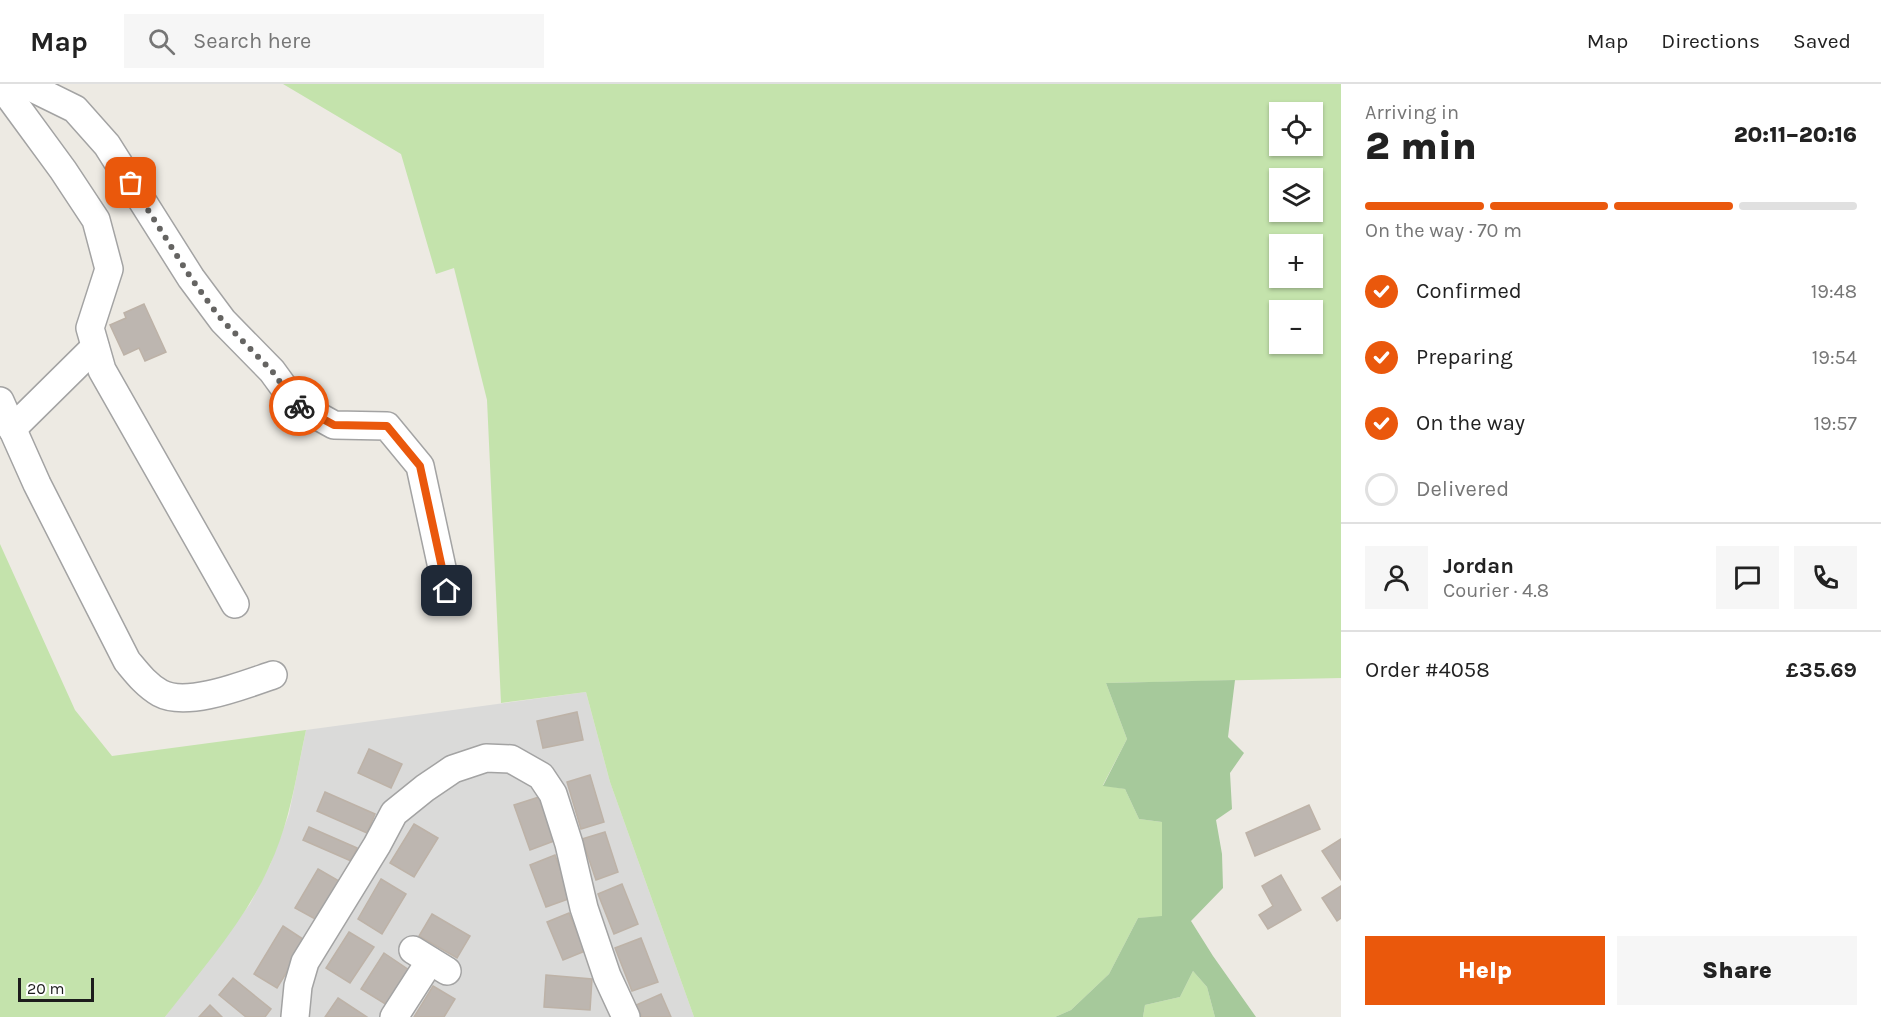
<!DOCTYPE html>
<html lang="en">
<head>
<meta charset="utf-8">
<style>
	body { margin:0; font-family:Karla,sans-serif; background:#f6f6f6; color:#222; height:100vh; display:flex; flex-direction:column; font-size:22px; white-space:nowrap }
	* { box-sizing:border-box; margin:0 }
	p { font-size:20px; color:#767676 }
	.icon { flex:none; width:33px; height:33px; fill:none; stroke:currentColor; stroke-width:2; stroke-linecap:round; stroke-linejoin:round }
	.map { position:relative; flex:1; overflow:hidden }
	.details { display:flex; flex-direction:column; background:#fff; width:540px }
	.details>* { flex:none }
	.controls { position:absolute; left:1269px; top:18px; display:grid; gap:12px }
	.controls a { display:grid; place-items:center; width:54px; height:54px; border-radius:0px; background:#fff; box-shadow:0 2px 4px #0004; font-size:30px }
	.scale { position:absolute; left:18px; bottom:15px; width:76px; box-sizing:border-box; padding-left:6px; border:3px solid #1c1c1c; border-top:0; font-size:16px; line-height:21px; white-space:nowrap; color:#1c1c1c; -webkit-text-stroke:4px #fff; paint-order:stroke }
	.pin { position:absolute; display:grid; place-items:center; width:51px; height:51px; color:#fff; margin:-26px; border-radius:12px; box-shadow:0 3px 9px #0006 }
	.courier { position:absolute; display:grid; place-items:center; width:60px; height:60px; margin:-30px; border:4px solid #ea580c; border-radius:50%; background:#fff; color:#222; box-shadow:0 2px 8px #0007 }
	.summary em { font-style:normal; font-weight:800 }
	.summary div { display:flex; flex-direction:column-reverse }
	.summary { display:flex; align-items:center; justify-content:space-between; height:102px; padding:0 24px }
	h1 { font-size:39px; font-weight:800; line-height:45px }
	.bar { display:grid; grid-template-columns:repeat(4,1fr); gap:9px 6px; align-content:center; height:72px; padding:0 24px }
	.bar i { height:8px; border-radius:4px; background:#e0e0e0 }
	.bar .active { background:#ea580c }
	.bar p { grid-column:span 4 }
	.line { display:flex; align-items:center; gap:15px; padding:0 24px; border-top:2px solid #e0e0e0 }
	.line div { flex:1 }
	.round { display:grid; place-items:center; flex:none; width:63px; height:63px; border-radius:0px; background:#f6f6f6 }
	ol { padding:0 24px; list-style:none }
	li { display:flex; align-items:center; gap:18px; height:66px }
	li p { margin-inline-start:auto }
	li .icon { padding:6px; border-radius:50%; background:#ea580c; color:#fff; stroke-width:4 }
	li:last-child { color:#767676 }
	li i { width:33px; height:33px; border:3px solid #e0e0e0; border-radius:50% }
	.action { display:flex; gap:12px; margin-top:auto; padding:12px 24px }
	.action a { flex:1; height:69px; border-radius:0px; background:#ea580c; color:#fff; font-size:24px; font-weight:800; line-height:69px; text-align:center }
	.action a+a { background:#f6f6f6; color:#222 }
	header { display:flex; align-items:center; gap:36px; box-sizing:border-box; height:84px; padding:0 30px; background:#fff; border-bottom:2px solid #e0e0e0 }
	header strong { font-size:28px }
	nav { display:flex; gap:33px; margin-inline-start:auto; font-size:21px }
	.search { width:420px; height:54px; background:#f6f6f6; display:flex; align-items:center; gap:15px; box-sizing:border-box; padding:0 21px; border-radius:0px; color:#767676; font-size:22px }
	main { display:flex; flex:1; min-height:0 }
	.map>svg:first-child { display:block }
</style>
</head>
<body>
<header>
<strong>Map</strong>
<div class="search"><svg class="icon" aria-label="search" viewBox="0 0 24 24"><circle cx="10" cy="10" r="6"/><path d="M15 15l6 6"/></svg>Search here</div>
<nav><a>Map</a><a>Directions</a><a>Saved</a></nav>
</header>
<main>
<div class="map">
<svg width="1341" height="933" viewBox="0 0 1341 933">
	<rect width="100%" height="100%" fill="#edeae3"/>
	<polygon fill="#dadad9" points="586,608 610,698 694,933 165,933 250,820 270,781 289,730 306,646"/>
	<g fill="#c4e3ac" fill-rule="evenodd">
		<path d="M283,0H1341V594L1106,599L1127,655L1103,701L1125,705L1139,735L1162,738V833L1138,834L1109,890L1071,926L1055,933H694L610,698L586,608L501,619L487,316L454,184L436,190L401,70ZM1280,28H1312V62H1280ZM1280,94H1312V128H1280ZM1280,160H1312V194H1280ZM1280,226H1312V260H1280Z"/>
		<path d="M0,460L75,626L112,672L306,646C296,692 290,739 269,783C244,838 202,885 165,933H0Z"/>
		<polygon points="1193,887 1207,903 1215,933 1143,933 1145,921 1180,913"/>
	</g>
	<polygon fill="#a6c99b" points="1235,596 1228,653 1244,669 1230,689 1232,725 1216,736 1222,770 1223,804 1191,837 1213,872 1256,933 1215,933 1207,903 1193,887 1180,913 1145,921 1143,933 1055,933 1071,926 1109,890 1138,834 1162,832 1162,738 1139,735 1125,705 1103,702 1127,655 1106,599"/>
	<g fill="#bdb6b0" stroke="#bdb2a7" stroke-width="1.5">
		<polygon points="144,220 166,268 145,277 139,264 124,271 110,241 126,234 124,229"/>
		<polygon points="577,628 583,656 543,664 537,637"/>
		<polygon points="369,665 402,680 391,704 358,689"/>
		<polygon points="590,691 604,738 581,745 567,698"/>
		<polygon points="325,708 375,730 367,749 317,727"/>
		<polygon points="539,713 554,757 530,766 514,721"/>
		<polygon points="1309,721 1320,745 1255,772 1246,749"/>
		<polygon points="414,740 438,754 414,793 390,779"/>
		<polygon points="309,743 357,764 351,777 303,756"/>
		<polygon points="605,748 618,788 596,796 582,755"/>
		<polygon points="1341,755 1341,796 1322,767"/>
		<polygon points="555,771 571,814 546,823 530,781"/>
		<polygon points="318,785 339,797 317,836 295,824"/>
		<polygon points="1281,791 1301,826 1268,845 1259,831 1273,822 1262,802"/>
		<polygon points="381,795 406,810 382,850 358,835"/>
		<polygon points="622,800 638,840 614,850 598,810"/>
		<polygon points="1341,802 1341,834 1337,837 1322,814"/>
		<polygon points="569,829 585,867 563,876 547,838"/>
		<polygon points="432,830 470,852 457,874 419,852"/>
		<polygon points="283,842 306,857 277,904 254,890"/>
		<polygon points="349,848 374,863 350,899 326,884"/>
		<polygon points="641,854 658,898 632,907 615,864"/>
		<polygon points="384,869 409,886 387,921 361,905"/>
		<polygon points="546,891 592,895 590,926 544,923"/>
		<polygon points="233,894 271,925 265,933 246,933 219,911"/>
		<polygon points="433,902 455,915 444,933 414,933"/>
		<polygon points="661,910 671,933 642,933 636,921"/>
		<polygon points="338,914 367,933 325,933"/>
		<polygon points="210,921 222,933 199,933"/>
	</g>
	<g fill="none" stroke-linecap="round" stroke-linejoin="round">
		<defs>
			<g id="minor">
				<polyline points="0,0 63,86 96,136 109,185 90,244 102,286 235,520"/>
				<polyline points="24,0 75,25 107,61 191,194 223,237 272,287 296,320 334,341 387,342 420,382 447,507"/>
				<path d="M0,317L37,400L127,577C137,589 146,601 160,609C187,624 246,600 273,591"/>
				<polyline points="12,345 95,263"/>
				<polyline points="413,866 447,887"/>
				<polyline points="295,933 298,902 305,878 377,761 394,729 425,704 453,685 486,674 511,675 541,692 553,710 569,760 584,824 607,892 626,933"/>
				<polyline points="394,933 430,877"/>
			</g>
		</defs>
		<use href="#minor" stroke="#a3a3a3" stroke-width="30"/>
		<use href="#minor" stroke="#fff" stroke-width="27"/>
	</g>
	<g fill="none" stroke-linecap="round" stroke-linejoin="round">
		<polyline stroke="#656462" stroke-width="6" stroke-dasharray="0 10.8" points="131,99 191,194 212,223 223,237 272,287 296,320 299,322"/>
		<polyline stroke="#ea580c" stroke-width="8" points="299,322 334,341 387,342 420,382 447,507"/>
	</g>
</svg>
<div class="controls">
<a><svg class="icon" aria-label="locate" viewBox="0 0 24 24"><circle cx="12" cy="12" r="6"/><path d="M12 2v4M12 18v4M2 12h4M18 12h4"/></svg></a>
<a><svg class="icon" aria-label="layers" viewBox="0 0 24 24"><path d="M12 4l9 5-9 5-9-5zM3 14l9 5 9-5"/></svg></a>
<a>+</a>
<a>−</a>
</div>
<div class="scale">20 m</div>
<div class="pin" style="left:131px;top:99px;background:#ea580c"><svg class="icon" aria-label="bag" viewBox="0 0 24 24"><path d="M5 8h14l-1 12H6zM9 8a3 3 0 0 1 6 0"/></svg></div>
<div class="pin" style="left:447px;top:507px;background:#1f2937"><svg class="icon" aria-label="home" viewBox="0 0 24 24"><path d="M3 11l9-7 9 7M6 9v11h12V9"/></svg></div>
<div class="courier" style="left:299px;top:322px"><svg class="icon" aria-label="bike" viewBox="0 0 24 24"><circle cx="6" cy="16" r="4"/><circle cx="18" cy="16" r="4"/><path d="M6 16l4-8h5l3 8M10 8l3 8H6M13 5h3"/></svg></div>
</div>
<section class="details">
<div class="summary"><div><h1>2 min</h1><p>Arriving in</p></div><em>20:11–20:16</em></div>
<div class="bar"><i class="active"></i><i class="active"></i><i class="active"></i><i></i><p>On the way · 70 m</p></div>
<ol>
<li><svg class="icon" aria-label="check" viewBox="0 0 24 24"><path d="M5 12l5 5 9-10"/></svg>Confirmed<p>19:48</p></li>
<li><svg class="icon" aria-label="check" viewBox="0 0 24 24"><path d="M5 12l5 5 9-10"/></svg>Preparing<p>19:54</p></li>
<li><svg class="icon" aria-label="check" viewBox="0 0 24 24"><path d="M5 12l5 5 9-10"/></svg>On the way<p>19:57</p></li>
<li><i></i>Delivered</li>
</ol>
<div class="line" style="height:108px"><a class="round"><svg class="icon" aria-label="person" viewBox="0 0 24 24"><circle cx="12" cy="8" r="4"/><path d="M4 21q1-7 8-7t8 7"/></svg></a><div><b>Jordan</b><p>Courier · 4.8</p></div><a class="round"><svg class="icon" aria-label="chat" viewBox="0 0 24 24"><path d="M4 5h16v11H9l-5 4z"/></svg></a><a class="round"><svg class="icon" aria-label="phone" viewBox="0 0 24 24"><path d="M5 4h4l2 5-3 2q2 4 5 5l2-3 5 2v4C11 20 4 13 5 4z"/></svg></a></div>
<div class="line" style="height:78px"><div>Order #4058</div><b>£35.69</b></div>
<div class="action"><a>Help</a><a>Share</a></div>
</section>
</main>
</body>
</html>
